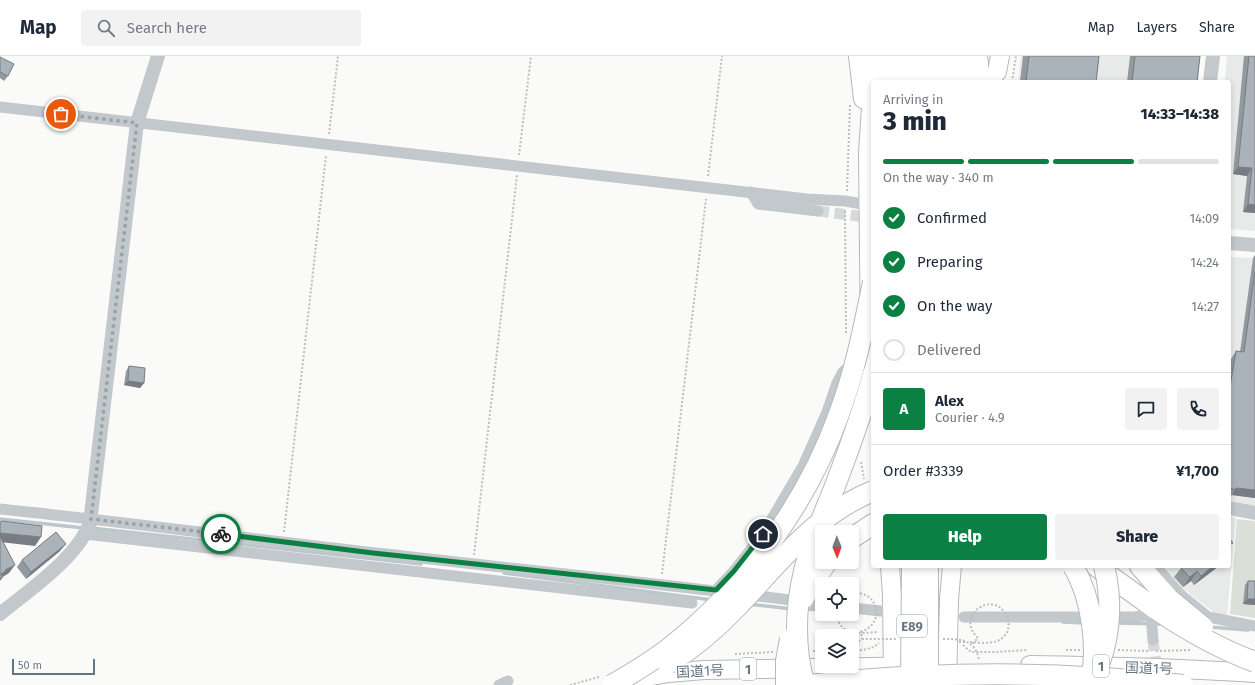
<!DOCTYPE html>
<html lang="en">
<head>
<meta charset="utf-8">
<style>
	body { margin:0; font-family:"Fira Sans","Noto Sans JP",sans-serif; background:#f2f2f3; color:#1f2937; height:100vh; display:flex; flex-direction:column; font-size:15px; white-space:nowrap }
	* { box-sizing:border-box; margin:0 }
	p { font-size:13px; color:#747a83 }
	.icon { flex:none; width:22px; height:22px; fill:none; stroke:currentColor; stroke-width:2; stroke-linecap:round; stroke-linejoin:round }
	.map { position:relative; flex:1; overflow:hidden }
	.panel { position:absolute; left:871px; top:24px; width:360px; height:488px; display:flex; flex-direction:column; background:#fff; border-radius:4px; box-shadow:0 2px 6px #0003 }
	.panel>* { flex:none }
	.needle { width:26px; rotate:179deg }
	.fabs { position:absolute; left:815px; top:469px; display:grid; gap:8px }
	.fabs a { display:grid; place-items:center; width:44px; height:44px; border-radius:4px; background:#fff; box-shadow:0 2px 6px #0003; font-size:20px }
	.scale { position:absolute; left:12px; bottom:10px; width:83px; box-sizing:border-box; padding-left:4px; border:2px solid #657683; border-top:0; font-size:11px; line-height:14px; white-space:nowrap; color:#657683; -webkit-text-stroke:3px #fff; paint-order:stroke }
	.pin { position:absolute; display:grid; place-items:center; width:34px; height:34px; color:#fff; margin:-17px; border:2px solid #fff; border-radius:50%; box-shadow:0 1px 4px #0007 }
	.courier { position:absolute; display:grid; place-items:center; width:40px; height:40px; margin:-20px; border:3px solid #0b8043; border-radius:50%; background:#fff; color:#222; box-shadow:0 1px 5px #0007 }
	.headline em { font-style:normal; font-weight:800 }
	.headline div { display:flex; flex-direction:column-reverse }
	.headline { display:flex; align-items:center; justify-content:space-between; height:68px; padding:0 12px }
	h1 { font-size:26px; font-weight:800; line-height:30px }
	.bar { display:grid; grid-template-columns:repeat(4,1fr); gap:6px 4px; align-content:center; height:48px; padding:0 12px }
	.bar i { height:5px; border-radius:3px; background:#e0e1e3 }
	.bar .current { background:#0b8043 }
	.bar p { grid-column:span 4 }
	.line { display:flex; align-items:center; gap:10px; padding:0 12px; border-top:1px solid #e0e1e3 }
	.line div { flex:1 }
	.round { display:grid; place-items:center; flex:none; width:42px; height:42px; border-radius:4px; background:#f2f2f3 }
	ol { padding:0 12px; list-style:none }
	li { display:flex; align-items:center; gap:12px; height:44px }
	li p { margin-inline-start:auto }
	li .icon { padding:4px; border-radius:50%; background:#0b8043; color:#fff; stroke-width:4 }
	li:last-child { color:#747a83 }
	li i { width:22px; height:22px; border:2px solid #e0e1e3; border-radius:50% }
	.action { display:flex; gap:8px; margin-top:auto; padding:8px 12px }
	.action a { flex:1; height:46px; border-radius:4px; background:#0b8043; color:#fff; font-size:16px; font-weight:800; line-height:46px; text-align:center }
	.action a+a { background:#f2f2f3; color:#1f2937 }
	header { display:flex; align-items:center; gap:24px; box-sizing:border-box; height:56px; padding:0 20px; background:#fff; border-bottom:1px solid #e0e1e3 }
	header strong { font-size:19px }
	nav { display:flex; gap:22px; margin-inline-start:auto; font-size:14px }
	.search { width:280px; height:36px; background:#f2f2f3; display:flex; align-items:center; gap:10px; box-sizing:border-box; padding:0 14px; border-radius:4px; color:#747a83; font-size:15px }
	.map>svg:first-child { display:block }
</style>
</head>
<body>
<header>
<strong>Map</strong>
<div class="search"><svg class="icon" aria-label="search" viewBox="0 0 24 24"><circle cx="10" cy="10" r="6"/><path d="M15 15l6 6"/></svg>Search here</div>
<nav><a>Map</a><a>Layers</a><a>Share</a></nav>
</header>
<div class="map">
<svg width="1255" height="629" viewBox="0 0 1255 629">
	<rect width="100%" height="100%" fill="#fafaf8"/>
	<g fill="#e8e9e9">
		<polygon points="1021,0 1200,0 1198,26 1018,26"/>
		<polygon points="1227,0 1255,0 1255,175 1229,173 1229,26 1225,26"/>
		<polygon points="1229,201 1255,202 1255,450 1229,446"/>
		<polygon points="1229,460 1236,462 1227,559 1217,559 1184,533 1162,510 1229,510"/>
	</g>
	<polygon fill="#dadfd7" points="1237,463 1255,465 1255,562 1230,558"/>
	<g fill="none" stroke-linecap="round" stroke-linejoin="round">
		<g stroke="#bbc7cb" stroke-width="3.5">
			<polyline points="0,463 84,472"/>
			<polyline points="91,472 421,508"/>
			<polyline points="504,517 712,544"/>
			<polyline points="748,548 792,553"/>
			<polyline points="804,553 822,554"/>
			<polyline points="1063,566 1085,567"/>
			<polyline points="1115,567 1165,568"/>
			<polyline points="1209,571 1248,574"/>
		</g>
		<g stroke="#d5d9db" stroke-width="11" stroke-dasharray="11 5.5" stroke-linecap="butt">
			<polyline points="818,155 873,162"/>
			<polyline points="1153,584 1157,617"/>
		</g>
		<defs>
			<g id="trunk">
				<polyline points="858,0 863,43"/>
				<polyline points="978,0 981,26"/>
				<polyline points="987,26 997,16 1000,0"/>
				<polyline points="873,319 870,294 868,97 874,6"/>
				<polyline points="890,510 892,539 893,622"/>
				<path d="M1030,609C1105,610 1180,612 1255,617"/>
				<polyline points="623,625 668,617 704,614 926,610"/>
				<polyline points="947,629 949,543 952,510"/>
			</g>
			<g id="motorway">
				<polyline points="895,0 895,26"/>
				<polyline points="881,26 881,0"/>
				<polyline points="912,26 912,0"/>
				<polyline points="930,26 930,0"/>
				<polyline points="950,26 950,0"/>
				<polyline points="966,26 967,0"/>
				<polyline points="852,482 873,468"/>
				<polyline points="1096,510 1157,554"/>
				<polyline points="1140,510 1152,524 1169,543"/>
			</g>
		</defs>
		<use href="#trunk" stroke="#b4b9bd" stroke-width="20"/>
		<use href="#motorway" stroke="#b4b9bd" stroke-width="22"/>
		<g stroke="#bbbfc2" stroke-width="2" stroke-dasharray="2 2" stroke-linecap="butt">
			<polyline points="1012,26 1016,0"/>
			<polyline points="329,78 338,0"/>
			<polyline points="519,99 531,0"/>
			<polyline points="708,120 722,0"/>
			<polyline points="847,135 850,49"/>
			<polyline points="845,155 846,277"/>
			<polyline points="861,406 864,423"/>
			<polyline points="284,476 326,99"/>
			<polyline points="474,499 517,119"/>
			<polyline points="662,518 706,143"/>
			<path d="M837,558C839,581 861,577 878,576"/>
			<polyline points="963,589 971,596 995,596 1028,594"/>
			<polyline points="1066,594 1080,594"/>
			<polyline points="1118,594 1150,595"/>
			<polyline points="813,595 822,595"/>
			<path d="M852,595C861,594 872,594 879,587"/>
			<polyline points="1156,595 1192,594"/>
			<polyline points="735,598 773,596"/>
			<polyline points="570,629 599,621"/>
		</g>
		<g stroke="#c3c8cc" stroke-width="11">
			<polyline points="0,51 807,143 845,145 868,149"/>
			<polyline points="751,136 758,148 818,155"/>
			<path d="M0,453C125,466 251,483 376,497C525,514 674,529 822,548"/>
			<polyline points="85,478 692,547"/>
			<polyline points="1155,510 1181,539 1208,561 1255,570"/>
			<polyline points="716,534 734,515 763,478 803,410 827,356 837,327 843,316 850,310"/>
			<polyline points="852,552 881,555"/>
			<polyline points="1151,559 1153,584"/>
			<polyline points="964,561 1134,561 1151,559 1166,553 1181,539"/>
			<polyline points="499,629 508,625"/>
		</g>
		<g stroke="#c3c8cc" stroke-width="14">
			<polyline points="1210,26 1213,0"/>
			<polyline points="1229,187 1255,189"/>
			<polyline points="1229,452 1255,457"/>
			<path d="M0,558C28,535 77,502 90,467L137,67L158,0"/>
		</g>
		<use href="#trunk" stroke="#fff" stroke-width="18"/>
		<use href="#motorway" stroke="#fff" stroke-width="20"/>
		<defs>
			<g id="motorway-bridge">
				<path d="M1073,510C1092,542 1099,593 1090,629"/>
				<polyline points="804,542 810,530 827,506"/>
				<polyline points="1169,543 1203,571"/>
				<path d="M1157,554C1188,575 1220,593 1255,606"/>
				<path d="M1100,606C1111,574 1112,542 1104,510"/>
				<path d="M668,608C694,592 717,572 738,550C781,505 813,460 873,435"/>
				<path d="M612,629C631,618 651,606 668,593C745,532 806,450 839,358C855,315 864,271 873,226"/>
				<polyline points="786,629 786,605 790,583"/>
				<path d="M805,629C794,593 795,552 804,515C811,486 824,458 835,430C849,393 863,356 873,318"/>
				<path d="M810,629C847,624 885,622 922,620C1009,616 1096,619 1183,629"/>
				<polyline points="911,629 912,510"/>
				<polyline points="928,629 928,510"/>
			</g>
		</defs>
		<use href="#motorway-bridge" stroke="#b4b9bd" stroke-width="22" stroke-linecap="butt"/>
		<g stroke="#bbbfc2" stroke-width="2" stroke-dasharray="2 2" stroke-linecap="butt">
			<path d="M852,538C876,532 888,566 861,576L862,583"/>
			<path d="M943,583C961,583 975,583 979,604"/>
			<polyline points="959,586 966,586"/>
			<path d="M970,586C983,587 1002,590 1008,574C1009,569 1009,563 1006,559C993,533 954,560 978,582L972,588"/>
			<polyline points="852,590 862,583 897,583"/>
		</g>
		<use href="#motorway-bridge" stroke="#fff" stroke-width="20"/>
	</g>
	<g fill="#929a9f">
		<polygon points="1023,0 1099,0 1096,26 1020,26"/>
		<polygon points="1130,0 1200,0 1197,26 1127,26"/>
		<polygon points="1244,0 1255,0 1255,157 1243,156 1247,120 1233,118"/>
		<polygon points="0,1 8,20 4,25 0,22"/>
		<polygon points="1255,199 1255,442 1232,439 1230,441 1229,441 1229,313 1231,303 1236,295 1240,296 1253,202"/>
		<polygon points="129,310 144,327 140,332 124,329 126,315"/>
		<polygon points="60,495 26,523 17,511 22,504"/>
		<polygon points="1181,510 1219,510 1194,529 1191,525 1183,531 1174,521 1182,511"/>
		<polygon points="1248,525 1255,525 1255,549 1243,548 1245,529"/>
	</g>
	<g fill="#777d82">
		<polygon points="1238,111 1252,112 1247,120 1233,118"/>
		<polygon points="1248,148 1255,149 1255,157 1243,156"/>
		<polygon points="128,325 144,327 140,332 124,329"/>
		<polygon points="1236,432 1255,434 1255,442 1232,439 1235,434"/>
		<polygon points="0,477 41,481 35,490 0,486"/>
		<polygon points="66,488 60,495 26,523 31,516"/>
		<polygon points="15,509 9,517 1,522 3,521 0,525 0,520 5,514"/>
		<polygon points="1213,510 1219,510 1194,529 1201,520"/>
		<polygon points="1197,515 1191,525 1183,531 1190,521"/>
		<polygon points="1247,543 1255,543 1255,549 1243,548"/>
	</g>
	<g fill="#aab3b9" stroke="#777d82">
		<polygon points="1029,0 1099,0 1096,26 1026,26"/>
		<polygon points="1135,0 1200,0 1197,26 1132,26"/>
		<polygon points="1249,0 1255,0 1255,149 1248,148 1252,112 1238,111"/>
		<polygon points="0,1 14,8 8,20 0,16"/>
		<polygon points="1255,215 1255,434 1236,432 1235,434 1229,431 1229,337 1236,295 1244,296"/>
		<polygon points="129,310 145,312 144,327 128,325"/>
		<polygon points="2,465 42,470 41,481 0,477 0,466"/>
		<polygon points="56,476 66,488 31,516 22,504"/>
		<polygon points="0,480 15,509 5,514 6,515 1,518 3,521 0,523"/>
		<polygon points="1229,482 1233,487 1229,489"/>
		<polygon points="1183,510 1213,510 1201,520 1197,515 1190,521 1181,512"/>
		<polygon points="1248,525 1255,525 1255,543 1247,543"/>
	</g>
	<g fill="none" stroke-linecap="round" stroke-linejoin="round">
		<polyline stroke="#99a4ac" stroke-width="4" stroke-dasharray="0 7.2" points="61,58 137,67 91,463 221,478"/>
		<polyline stroke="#0b8043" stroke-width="5" points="221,478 373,497 716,534 734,515 763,478"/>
	</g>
	<g text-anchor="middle" stroke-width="4" stroke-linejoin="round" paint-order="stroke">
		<g fill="#fff" stroke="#939fa8" stroke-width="1">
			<rect x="897" y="559" width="30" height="22" rx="3"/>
			<rect x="1093" y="599" width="16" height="22" rx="3"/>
			<rect x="740" y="602" width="16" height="22" rx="3"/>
		</g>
		<g font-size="13" font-weight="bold" fill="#657683">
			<text x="912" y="575">E89</text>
			<text x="1101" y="615">1</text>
			<text x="748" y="618">1</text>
		</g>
		<g font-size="14" fill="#657683" stroke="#fff">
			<text transform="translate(1149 612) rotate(2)" y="5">国道1号</text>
			<text transform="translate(700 615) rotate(-3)" y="5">国道1号</text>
		</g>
	</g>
</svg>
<div class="fabs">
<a><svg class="needle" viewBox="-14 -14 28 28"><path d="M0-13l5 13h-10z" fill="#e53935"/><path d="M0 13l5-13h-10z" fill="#747a83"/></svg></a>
<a><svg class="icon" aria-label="locate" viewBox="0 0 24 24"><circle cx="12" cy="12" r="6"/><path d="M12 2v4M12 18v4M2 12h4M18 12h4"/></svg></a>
<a><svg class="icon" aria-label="layers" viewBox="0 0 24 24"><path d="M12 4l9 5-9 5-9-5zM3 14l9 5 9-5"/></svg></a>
</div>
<div class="scale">50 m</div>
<div class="pin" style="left:61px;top:58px;background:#ea580c"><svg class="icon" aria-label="bag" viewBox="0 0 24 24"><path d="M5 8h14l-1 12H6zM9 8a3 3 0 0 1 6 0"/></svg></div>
<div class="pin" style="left:763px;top:478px;background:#1f2937"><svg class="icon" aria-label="home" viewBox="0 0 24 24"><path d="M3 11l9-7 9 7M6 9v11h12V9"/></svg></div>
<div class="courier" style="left:221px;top:478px"><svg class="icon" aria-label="bike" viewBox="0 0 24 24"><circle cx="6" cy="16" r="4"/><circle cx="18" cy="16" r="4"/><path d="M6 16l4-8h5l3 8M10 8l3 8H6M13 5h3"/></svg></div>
<section class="panel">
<div class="headline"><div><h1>3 min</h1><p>Arriving in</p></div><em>14:33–14:38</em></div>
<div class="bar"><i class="current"></i><i class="current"></i><i class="current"></i><i></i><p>On the way · 340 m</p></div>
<ol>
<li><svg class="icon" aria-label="check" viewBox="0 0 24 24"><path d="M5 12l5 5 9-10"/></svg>Confirmed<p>14:09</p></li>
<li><svg class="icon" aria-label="check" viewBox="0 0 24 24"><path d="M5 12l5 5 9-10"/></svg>Preparing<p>14:24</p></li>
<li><svg class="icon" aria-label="check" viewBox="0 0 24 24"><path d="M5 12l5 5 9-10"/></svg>On the way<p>14:27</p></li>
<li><i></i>Delivered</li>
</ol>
<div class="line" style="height:72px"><b class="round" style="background:#0b8043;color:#fff">A</b><div><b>Alex</b><p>Courier · 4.9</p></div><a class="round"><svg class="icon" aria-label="chat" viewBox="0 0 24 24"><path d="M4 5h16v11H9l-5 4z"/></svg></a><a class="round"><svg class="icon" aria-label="phone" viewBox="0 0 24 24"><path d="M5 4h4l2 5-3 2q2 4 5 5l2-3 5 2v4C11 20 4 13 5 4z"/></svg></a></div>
<div class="line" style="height:52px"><div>Order #3339</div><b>¥1,700</b></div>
<div class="action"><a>Help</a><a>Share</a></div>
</section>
</div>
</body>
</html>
